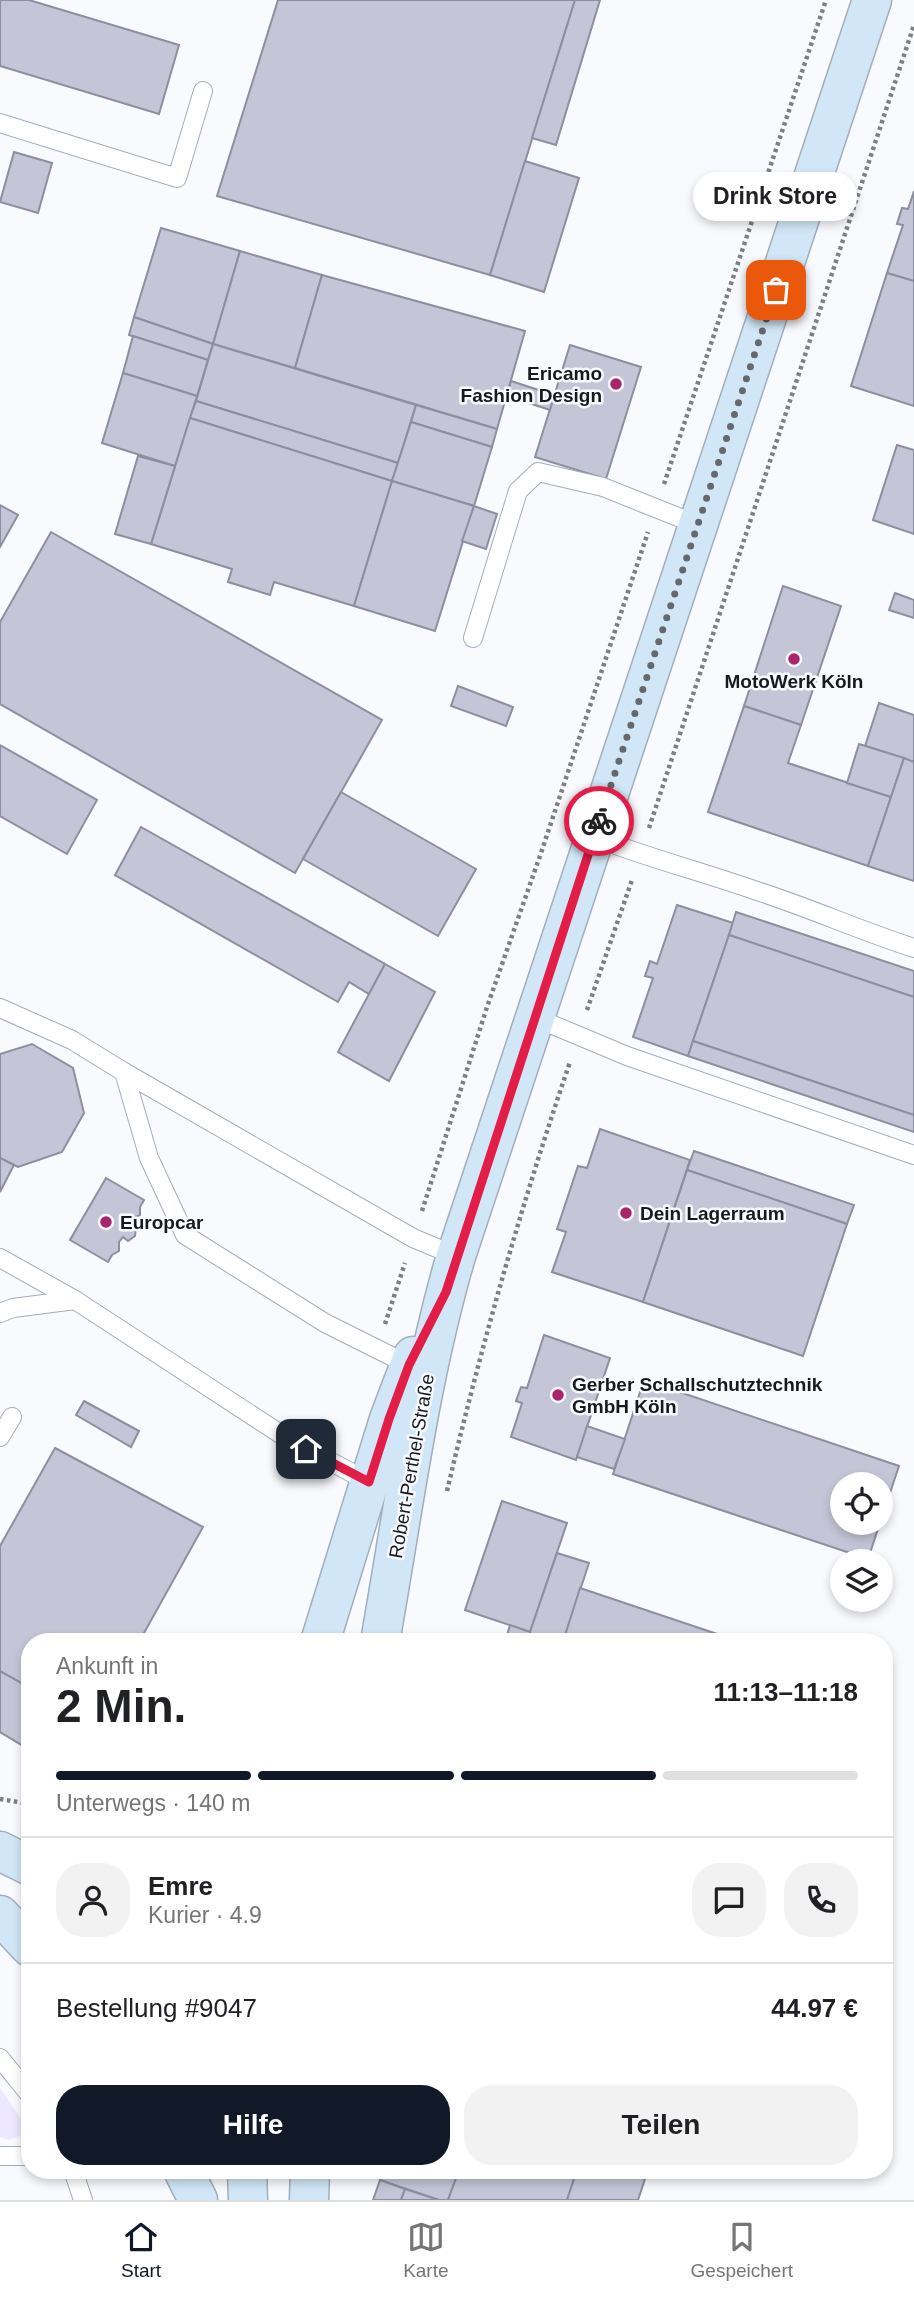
<!DOCTYPE html>
<html lang="de">
<head>
<meta charset="utf-8">
<style>
	body { margin:0; font-family:Arial,sans-serif; background:#f2f2f2; color:#202124; height:100vh; display:flex; flex-direction:column; font-size:26px; white-space:nowrap }
	* { box-sizing:border-box; margin:0 }
	p { font-size:23px; color:#757577 }
	.icon { flex:none; width:38px; height:38px; fill:none; stroke:currentColor; stroke-width:2; stroke-linecap:round; stroke-linejoin:round }
	.map { position:relative; flex:1; overflow:hidden }
	.side { position:absolute; left:21px; top:1633px; width:872px; height:546px; display:flex; flex-direction:column; background:#fff; border-radius:28px; box-shadow:0 4px 10px #0003 }
	.side>* { flex:none }
	.fabs { position:absolute; left:830px; top:1472px; display:grid; gap:14px }
	.fabs a { display:grid; place-items:center; width:63px; height:63px; border-radius:50%; background:#fff; box-shadow:0 4px 10px #0003; font-size:35px }
	.pin { position:absolute; display:grid; place-items:center; width:60px; height:60px; color:#fff; margin:-30px; border-radius:14px; box-shadow:0 4px 10px #0006 }
	.courier { position:absolute; display:grid; place-items:center; width:70px; height:70px; margin:-35px; border:5px solid #e11d48; border-radius:50%; background:#fff; color:#222; box-shadow:0 2px 9px #0007 }
	.bubble { position:absolute; height:49px; border-radius:24px; background:#fff; box-shadow:0 4px 10px #0003; font-size:23px; font-weight:600; line-height:49px; text-align:center }
	.headline em { font-style:normal; font-weight:600 }
	.headline div { display:flex; flex-direction:column-reverse }
	.headline { display:flex; align-items:center; justify-content:space-between; height:119px; padding:0 35px }
	h1 { font-size:46px; font-weight:600; line-height:52px }
	.bar { display:grid; grid-template-columns:repeat(4,1fr); gap:10px 7px; align-content:center; height:84px; padding:0 35px }
	.bar i { height:9px; border-radius:5px; background:#e0e0e0 }
	.bar .on { background:#111827 }
	.bar p { grid-column:span 4 }
	.line { display:flex; align-items:center; gap:18px; padding:0 35px; border-top:2px solid #e0e0e0 }
	.line div { flex:1 }
	.round { display:grid; place-items:center; flex:none; width:74px; height:74px; border-radius:28px; background:#f2f2f2 }
	.primary-button { display:flex; gap:14px; margin-top:auto; padding:14px 35px }
	.primary-button a { flex:1; height:80px; border-radius:28px; background:#111827; color:#fff; font-size:28px; font-weight:600; line-height:80px; text-align:center }
	.primary-button a+a { background:#f2f2f2; color:#202124 }
	.dock { display:flex; justify-content:space-around; align-items:center; height:98px; border-top:2px solid #e0e0e0; background:#fff; font-size:19px; color:#757577 }
	.dock a { display:grid; justify-items:center; gap:4px }
	.dock .on { color:#111827 }
	.map>svg:first-child { display:block }
</style>
</head>
<body>
<div class="map">
<svg width="914" height="2200" viewBox="0 0 914 2200">
	<rect width="100%" height="100%" fill="#f8fafd"/>
	<polygon fill="#ede7ff" points="0,2088 24,2123 21,2135 9,2140 0,2137"/>
	<g fill="#c4c6d8" stroke="#8c8fa0" stroke-width="2" fill-rule="evenodd">
		<polygon points="0,0 29,0 179,45 159,114 0,66"/>
		<polygon points="278,0 575,0 490,275 217,196"/>
		<polygon points="575,0 600,0 556,145 532,138"/>
		<polygon points="14,152 52,163 38,213 0,202"/>
		<polygon points="525,161 579,178 544,292 490,275"/>
		<polygon points="914,191 914,281 887,273 903,225 897,224 902,208 908,209"/>
		<polygon points="161,228 240,251 213,344 134,317"/>
		<polygon points="240,251 322,275 295,368 213,344"/>
		<polygon points="887,273 914,281 914,406 851,386"/>
		<polygon points="322,275 525,331 497,429 295,368"/>
		<polygon points="134,317 213,344 208,360 129,335"/>
		<polygon points="133,336 208,360 197,396 123,373"/>
		<polygon points="213,344 416,405 398,463 196,401"/>
		<polygon points="570,345 641,367 606,479 535,457"/>
		<polygon points="123,373 197,396 175,466 102,443"/>
		<polygon points="511,381 554,395 550,410 507,396"/>
		<polygon points="196,401 398,463 392,481 190,418"/>
		<polygon points="416,405 497,429 492,447 411,422"/>
		<polygon points="190,418 392,481 354,606 274,582 270,595 228,582 232,569 151,544"/>
		<polygon points="411,422 492,447 474,506 392,481"/>
		<polygon points="897,445 914,450 914,534 873,520"/>
		<polygon points="138,456 175,466 151,544 115,534"/>
		<polygon points="392,481 474,506 435,631 354,606"/>
		<polygon points="0,505 18,515 0,547"/>
		<polygon points="474,506 497,514 486,549 462,541"/>
		<polygon points="51,532 382,720 295,873 0,704 0,622"/>
		<polygon points="783,586 841,606 801,725 744,706"/>
		<polygon points="895,593 914,600 914,618 889,610"/>
		<polygon points="458,686 513,707 506,726 451,706"/>
		<polygon points="879,703 914,715 914,762 865,746"/>
		<polygon points="744,706 801,725 788,763 891,797 868,866 708,812"/>
		<polygon points="859,744 904,758 891,797 847,783"/>
		<polygon points="0,745 97,800 67,854 0,816"/>
		<polygon points="904,758 914,762 914,881 868,866"/>
		<polygon points="341,792 476,869 438,936 303,859"/>
		<polygon points="141,827 385,964 369,994 349,982 338,1002 115,875"/>
		<polygon points="677,905 733,923 688,1056 633,1037 653,978 645,976 650,961 657,964"/>
		<polygon points="736,912 914,971 914,997 729,935"/>
		<polygon points="729,935 914,997 914,1115 693,1041"/>
		<polygon points="385,964 435,992 389,1081 338,1052"/>
		<polygon points="693,1041 914,1115 914,1132 688,1056"/>
		<polygon points="32,1044 73,1068 84,1113 62,1152 18,1167 0,1158 0,1054"/>
		<polygon points="600,1129 690,1160 643,1302 552,1272 566,1232 557,1229 578,1166 587,1168"/>
		<polygon points="694,1151 854,1205 847,1224 687,1170"/>
		<polygon points="0,1158 14,1165 0,1192"/>
		<polygon points="687,1170 847,1224 803,1356 643,1302"/>
		<polygon points="106,1178 144,1200 140,1207 140,1215 132,1219 130,1224 136,1228 135,1236 128,1241 123,1237 119,1242 119,1251 112,1255 108,1262 70,1240"/>
		<polygon points="544,1335 610,1358 576,1460 511,1437 522,1403 516,1401 521,1387 527,1388"/>
		<path d="M644,1380L899,1466L868,1559L613,1474ZM842,1484H880V1522H842Z"/>
		<polygon points="84,1401 139,1431 131,1447 76,1415"/>
		<polygon points="587,1426 625,1439 614,1469 577,1457"/>
		<polygon points="55,1448 203,1527 139,1642 30,1642 30,1688 0,1671 0,1546"/>
		<polygon points="502,1501 567,1523 530,1632 465,1610"/>
		<polygon points="557,1553 589,1563 563,1642 514,1642 506,1639 510,1625 530,1632"/>
		<polygon points="580,1588 741,1642 563,1642"/>
		<polygon points="0,1671 30,1688 30,1738 25,1747 0,1732"/>
		<polygon points="383,2170 459,2170 448,2200 439,2200 380,2180"/>
		<polygon points="459,2170 577,2170 567,2200 448,2200"/>
		<polygon points="577,2170 623,2170 623,2172 645,2179 638,2200 567,2200"/>
		<polygon points="380,2180 405,2189 401,2200 373,2200"/>
		<polygon points="405,2189 439,2200 401,2200"/>
	</g>
	<g fill="none" stroke-linecap="round" stroke-linejoin="round">
		<defs>
			<g id="lane">
				<polyline points="0,123 177,178 203,91"/>
				<polyline points="473,638 518,491 538,472 603,487 698,525"/>
				<path d="M594,837C648,858 703,872 757,891C810,908 861,931 914,948"/>
				<polyline points="0,1008 72,1040 124,1072 149,1158 185,1235 325,1323 409,1365"/>
				<polyline points="534,1017 627,1056 914,1155"/>
				<polyline points="124,1072 413,1238 456,1256"/>
				<polyline points="0,1258 75,1300 288,1439 369,1482"/>
				<polyline points="0,1313 13,1308 75,1300"/>
				<polyline points="0,1437 12,1417"/>
				<polyline points="0,2058 30,2095"/>
				<polyline points="0,2156 30,2156"/>
				<polyline points="73,2170 83,2200"/>
			</g>
			<g id="secondary">
				<polyline points="320,1642 389,1419 413,1356"/>
				<path d="M380,1642C403,1513 419,1382 456,1256L872,0"/>
				<polyline points="0,1851 30,1866"/>
				<polyline points="0,1915 30,1947"/>
				<polyline points="183,2170 198,2200"/>
				<polyline points="247,2170 248,2200"/>
				<polyline points="309,2200 310,2170"/>
			</g>
		</defs>
		<use href="#lane" stroke="#a3adbc" stroke-width="20"/>
		<use href="#secondary" stroke="#a3adbc" stroke-width="41"/>
		<g stroke="#7c7f83" stroke-width="4.5" stroke-dasharray="3.5 3.5" stroke-linecap="butt">
			<polyline points="664,484 826,0"/>
			<polyline points="649,828 914,25"/>
			<polyline points="587,1010 632,880"/>
			<polyline points="422,1211 487,1007 541,853 648,532"/>
			<polyline points="385,1324 405,1263"/>
			<path d="M447,1491C481,1346 522,1203 570,1062"/>
			<polyline points="0,1799 30,1804"/>
		</g>
		<use href="#lane" stroke="#fff" stroke-width="18"/>
		<use href="#secondary" stroke="#d1e7f7" stroke-width="38"/>
	</g>
	<g fill="none" stroke-linecap="round" stroke-linejoin="round">
		<polyline stroke="#65686d" stroke-width="7" stroke-dasharray="0 12.6" points="599,821 776,290"/>
		<polyline stroke="#e11d48" stroke-width="9" points="306,1449 369,1482 389,1419 409,1365 446,1292 599,821"/>
	</g>
	<g fill="#aa246c" stroke="#f8fafd" stroke-width="2.5">
		<circle cx="616" cy="384" r="7"/>
		<circle cx="794" cy="659" r="7"/>
		<circle cx="626" cy="1213" r="7"/>
		<circle cx="106" cy="1222" r="7"/>
		<circle cx="558" cy="1395" r="7"/>
	</g>
	<g text-anchor="middle" stroke-width="5" stroke-linejoin="round" paint-order="stroke">
		<g font-size="19" font-weight="bold" fill="#161a1f" stroke="#f8fafd" text-anchor="start">
			<text x="602" y="380" text-anchor="end">Ericamo<tspan x="602" dy="22">Fashion Design</tspan></text>
			<text x="794" y="688" text-anchor="middle">MotoWerk Köln</text>
			<text x="640" y="1220">Dein Lagerraum</text>
			<text x="120" y="1229">Europcar</text>
			<text x="572" y="1391">Gerber Schallschutztechnik<tspan x="572" dy="22">GmbH Köln</tspan></text>
		</g>
		<g font-size="19" fill="#161a1f" stroke="#f8fafd">
			<text transform="translate(411 1466) rotate(-80)" y="7">Robert-Perthel-Straße</text>
		</g>
	</g>
</svg>
<div class="fabs">
<a><svg class="icon" aria-label="locate" viewBox="0 0 24 24"><circle cx="12" cy="12" r="6"/><path d="M12 2v4M12 18v4M2 12h4M18 12h4"/></svg></a>
<a><svg class="icon" aria-label="layers" viewBox="0 0 24 24"><path d="M12 4l9 5-9 5-9-5zM3 14l9 5 9-5"/></svg></a>
</div>
<div class="pin" style="left:776px;top:290px;background:#ea580c"><svg class="icon" aria-label="bag" viewBox="0 0 24 24"><path d="M5 8h14l-1 12H6zM9 8a3 3 0 0 1 6 0"/></svg></div>
<div class="pin" style="left:306px;top:1449px;background:#1f2937"><svg class="icon" aria-label="home" viewBox="0 0 24 24"><path d="M3 11l9-7 9 7M6 9v11h12V9"/></svg></div>
<div class="courier" style="left:599px;top:821px"><svg class="icon" aria-label="bike" viewBox="0 0 24 24"><circle cx="6" cy="16" r="4"/><circle cx="18" cy="16" r="4"/><path d="M6 16l4-8h5l3 8M10 8l3 8H6M13 5h3"/></svg></div>
<div class="bubble" style="left:693px;top:172px;width:164px">Drink Store</div>
<section class="side">
<div class="headline"><div><h1>2 Min.</h1><p>Ankunft in</p></div><em>11:13–11:18</em></div>
<div class="bar"><i class="on"></i><i class="on"></i><i class="on"></i><i></i><p>Unterwegs · 140 m</p></div>
<div class="line" style="height:126px"><a class="round"><svg class="icon" aria-label="person" viewBox="0 0 24 24"><circle cx="12" cy="8" r="4"/><path d="M4 21q1-7 8-7t8 7"/></svg></a><div><b>Emre</b><p>Kurier · 4.9</p></div><a class="round"><svg class="icon" aria-label="chat" viewBox="0 0 24 24"><path d="M4 5h16v11H9l-5 4z"/></svg></a><a class="round"><svg class="icon" aria-label="phone" viewBox="0 0 24 24"><path d="M5 4h4l2 5-3 2q2 4 5 5l2-3 5 2v4C11 20 4 13 5 4z"/></svg></a></div>
<div class="line" style="height:91px"><div>Bestellung #9047</div><b>44.97 €</b></div>
<div class="primary-button"><a>Hilfe</a><a>Teilen</a></div>
</section>
</div>
<nav class="dock">
<a class="on"><svg class="icon" aria-label="home" viewBox="0 0 24 24"><path d="M3 11l9-7 9 7M6 9v11h12V9"/></svg>Start</a>
<a><svg class="icon" aria-label="map" viewBox="0 0 24 24"><path d="M3 6l6-2 6 2 6-2v14l-6 2-6-2-6 2zM9 4v14M15 6v14"/></svg>Karte</a>
<a><svg class="icon" aria-label="saved" viewBox="0 0 24 24"><path d="M7 4h10v16l-5-4-5 4z"/></svg>Gespeichert</a>
</nav>
</body>
</html>
